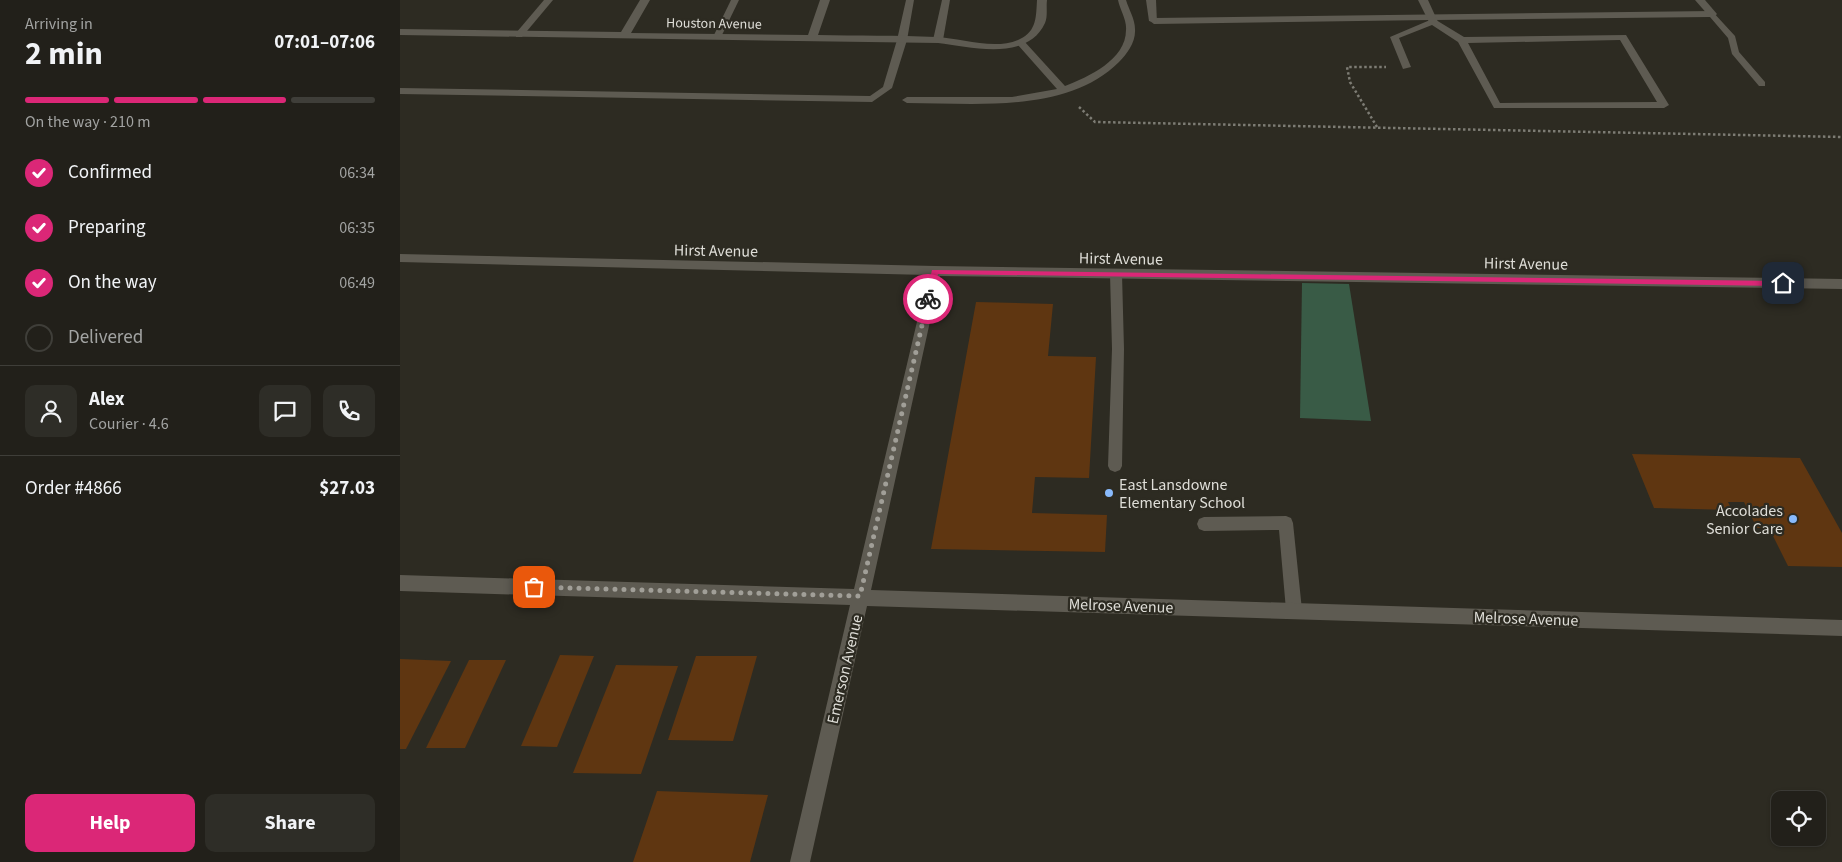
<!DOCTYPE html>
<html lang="en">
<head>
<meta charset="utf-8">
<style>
	body { margin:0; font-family:"Source Sans 3",sans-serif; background:#2e2d27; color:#f1f3f6; height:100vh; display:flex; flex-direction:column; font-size:19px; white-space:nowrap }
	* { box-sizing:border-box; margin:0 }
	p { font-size:16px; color:#a2a3a2 }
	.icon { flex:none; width:28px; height:28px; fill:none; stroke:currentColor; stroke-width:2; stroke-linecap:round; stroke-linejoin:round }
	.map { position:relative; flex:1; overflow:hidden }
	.sheet { display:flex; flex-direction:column; background:#22201a; width:400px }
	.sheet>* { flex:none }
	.fabs { position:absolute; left:1371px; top:791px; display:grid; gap:10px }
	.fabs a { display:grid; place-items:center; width:55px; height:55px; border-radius:10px; background:#22201a; box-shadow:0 1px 4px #0004,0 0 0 1px #3f3e39; font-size:25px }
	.pin { position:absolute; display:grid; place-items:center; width:42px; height:42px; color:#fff; margin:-21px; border-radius:10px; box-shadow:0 2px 8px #0006 }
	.courier { position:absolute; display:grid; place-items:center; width:50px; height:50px; margin:-25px; border:4px solid #db2777; border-radius:50%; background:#fff; color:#222; box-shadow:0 1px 6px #0007 }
	.head em { font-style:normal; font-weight:700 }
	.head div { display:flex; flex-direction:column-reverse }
	.head { display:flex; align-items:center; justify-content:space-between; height:85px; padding:0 25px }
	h1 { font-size:32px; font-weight:700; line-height:38px }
	.bar { display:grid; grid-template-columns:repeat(4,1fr); gap:8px 5px; align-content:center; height:60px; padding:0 25px }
	.bar i { height:6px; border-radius:4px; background:#3f3e39 }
	.bar .active { background:#db2777 }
	.bar p { grid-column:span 4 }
	.line { display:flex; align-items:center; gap:12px; padding:0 25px; border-top:1px solid #3f3e39 }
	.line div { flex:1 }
	.round { display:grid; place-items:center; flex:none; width:52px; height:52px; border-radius:10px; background:#2e2d27 }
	ol { padding:0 25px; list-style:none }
	li { display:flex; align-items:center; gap:15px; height:55px }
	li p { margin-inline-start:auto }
	li .icon { padding:5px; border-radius:50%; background:#db2777; color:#fff; stroke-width:4 }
	li:last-child { color:#a2a3a2 }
	li i { width:28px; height:28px; border:2px solid #3f3e39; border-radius:50% }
	.action { display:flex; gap:10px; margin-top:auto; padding:10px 25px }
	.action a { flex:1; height:58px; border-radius:10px; background:#db2777; color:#fff; font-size:20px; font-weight:700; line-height:58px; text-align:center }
	.action a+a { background:#2e2d27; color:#f1f3f6 }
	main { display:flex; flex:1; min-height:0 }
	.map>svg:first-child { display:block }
</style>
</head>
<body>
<main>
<section class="sheet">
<div class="head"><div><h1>2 min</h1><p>Arriving in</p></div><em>07:01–07:06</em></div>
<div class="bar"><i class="active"></i><i class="active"></i><i class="active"></i><i></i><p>On the way · 210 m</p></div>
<ol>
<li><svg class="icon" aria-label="check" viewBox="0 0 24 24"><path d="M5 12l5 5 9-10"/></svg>Confirmed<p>06:34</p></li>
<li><svg class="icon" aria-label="check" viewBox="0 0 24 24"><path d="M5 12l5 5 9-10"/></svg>Preparing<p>06:35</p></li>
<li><svg class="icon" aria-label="check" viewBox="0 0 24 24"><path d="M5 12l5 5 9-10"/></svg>On the way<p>06:49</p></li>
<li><i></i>Delivered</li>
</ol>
<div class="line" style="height:90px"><a class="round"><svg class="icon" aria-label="person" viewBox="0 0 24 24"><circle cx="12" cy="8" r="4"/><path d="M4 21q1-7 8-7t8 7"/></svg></a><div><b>Alex</b><p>Courier · 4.6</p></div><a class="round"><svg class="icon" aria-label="chat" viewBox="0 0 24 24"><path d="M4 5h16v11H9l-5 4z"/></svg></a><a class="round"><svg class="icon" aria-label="phone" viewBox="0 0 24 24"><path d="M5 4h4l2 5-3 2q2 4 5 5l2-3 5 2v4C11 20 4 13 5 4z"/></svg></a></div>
<div class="line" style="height:65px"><div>Order #4866</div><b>$27.03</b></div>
<div class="action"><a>Help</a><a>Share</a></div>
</section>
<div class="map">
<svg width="1442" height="862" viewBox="0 0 1442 862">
	<rect width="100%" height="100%" fill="#2d2b22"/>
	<polygon fill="#395b46" points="902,283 949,284 971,421 900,418"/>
	<g fill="#5f3611">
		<polygon points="576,302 653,304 648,356 696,357 689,478 635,477 632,513 707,515 705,552 531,549"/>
		<polygon points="1232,454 1400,458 1442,533 1442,567 1388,566 1369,528 1357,528 1344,502 1328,502 1332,510 1254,508"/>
		<polygon points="160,655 194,656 157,747 121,746"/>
		<polygon points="296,656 357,656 333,741 268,740"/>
		<polygon points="0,659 51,661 6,749 0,749"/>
		<polygon points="69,660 106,660 65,748 26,748"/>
		<polygon points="216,665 278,666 241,774 173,773"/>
		<polygon points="257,791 368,795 350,862 233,862"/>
	</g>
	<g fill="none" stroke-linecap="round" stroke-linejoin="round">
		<g stroke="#7d7c74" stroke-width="2.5" stroke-dasharray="2.5 2.5" stroke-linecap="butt">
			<polyline points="679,107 695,122 1442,137"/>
			<polyline points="977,127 950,82 947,67 986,67"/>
		</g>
		<g fill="#5e5b52" fill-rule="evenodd">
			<polygon points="144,0 153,0 122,37 116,37 116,33"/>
			<polygon points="331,0 339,0 321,37 314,39 313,37"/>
			<polygon points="506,0 514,0 507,40 492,88 472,102 0,94 0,88 470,96 483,87 497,40"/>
			<polygon points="542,0 550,0 543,40 538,43 533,40"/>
			<path d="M718,0H726C729,10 735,19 735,29C736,42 727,54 719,62C667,114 574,103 507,103L502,100L507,97H612L657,89L618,45L616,43L621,40L624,41L665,86C688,77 726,60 726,30C727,20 720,10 718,0Z"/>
			<path d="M1312,11L1335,36L1339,52L1365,82V86H1359L1332,54L1328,38L1310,17L1036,20L1064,37L1226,35L1269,105L1264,108H1094L1058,42L1032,25L999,38L1011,67L1003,69L990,37L1030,20L754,24L750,21L754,18ZM1220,40L1257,102L1100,103L1068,43Z"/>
			<polygon points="716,270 722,274 724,349 722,466 720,470 715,472 710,470 708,466 712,349 710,274"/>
			<polygon points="886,516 891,518 893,523 902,610 900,615 894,618 888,615 886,610 879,530 804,531 799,529 797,524 799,519 804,517"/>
		</g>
		<g fill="#5e5b52" fill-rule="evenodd">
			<path d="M240,0H250L231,33L408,35L420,0H430L418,35C457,36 497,35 536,37C562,38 595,51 620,39C637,31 636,16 637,0H647C646,7 648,16 645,23C627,62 571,47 538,43L0,35V29L221,32Z"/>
			<polygon points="746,0 756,0 757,23 749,21"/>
			<polygon points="1018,0 1028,0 1038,22 1036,24 1030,24"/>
			<polygon points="1295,0 1305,0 1317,14 1315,16 1309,16"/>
			<polygon points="0,254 535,266 1442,279 1442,289 540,276 471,590 1442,620 1442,636 467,606 410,862 390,862 450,605 0,591 0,575 454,589 528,275 0,262"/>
		</g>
	</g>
	<polygon fill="#db2777" points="532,270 1383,281 1387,283 1383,286 538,274 532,299 528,302 525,299"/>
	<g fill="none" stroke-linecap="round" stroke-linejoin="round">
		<polyline stroke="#a19f98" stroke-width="5" stroke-dasharray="0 9" points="134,587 460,596 528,299"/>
	</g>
	<g fill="#89bafc" stroke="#2d2b22" stroke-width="2">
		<circle cx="709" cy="493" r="5"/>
		<circle cx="1393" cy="519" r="5"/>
	</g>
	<g text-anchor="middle" stroke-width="4.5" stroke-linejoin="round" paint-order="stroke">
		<g font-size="14" fill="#dfded8" stroke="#2d2b22">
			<text transform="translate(314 23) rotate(1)" y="5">Houston Avenue</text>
		</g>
		<g font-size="16" fill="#dfded8" stroke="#2d2b22">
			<text transform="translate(316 250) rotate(1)" y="6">Hirst Avenue</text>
			<text transform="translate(721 258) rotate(1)" y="6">Hirst Avenue</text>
			<text transform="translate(1126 263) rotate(1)" y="6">Hirst Avenue</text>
			<text transform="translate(721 605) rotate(2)" y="6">Melrose Avenue</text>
			<text transform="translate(1126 618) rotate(2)" y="6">Melrose Avenue</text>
			<text transform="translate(444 669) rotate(-77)" y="6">Emerson Avenue</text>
		</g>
		<g font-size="16" fill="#dfded8" stroke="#2d2b22" text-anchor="start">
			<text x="719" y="490">East Lansdowne<tspan x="719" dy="18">Elementary School</tspan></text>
			<text x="1383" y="516" text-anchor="end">Accolades<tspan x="1383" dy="18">Senior Care</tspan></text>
		</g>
	</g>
</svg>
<div class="fabs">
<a><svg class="icon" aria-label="locate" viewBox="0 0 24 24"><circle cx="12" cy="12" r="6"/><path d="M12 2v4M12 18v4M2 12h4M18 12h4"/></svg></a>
</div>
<div class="pin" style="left:134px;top:587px;background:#ea580c"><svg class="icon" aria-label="bag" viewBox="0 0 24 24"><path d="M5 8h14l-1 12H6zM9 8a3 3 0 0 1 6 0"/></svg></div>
<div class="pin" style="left:1383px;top:283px;background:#1f2937"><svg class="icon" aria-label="home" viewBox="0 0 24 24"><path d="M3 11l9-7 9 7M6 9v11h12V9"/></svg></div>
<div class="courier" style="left:528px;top:299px"><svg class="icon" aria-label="bike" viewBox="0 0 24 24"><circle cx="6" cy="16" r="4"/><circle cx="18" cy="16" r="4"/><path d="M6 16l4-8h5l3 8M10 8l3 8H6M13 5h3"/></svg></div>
</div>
</main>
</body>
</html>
